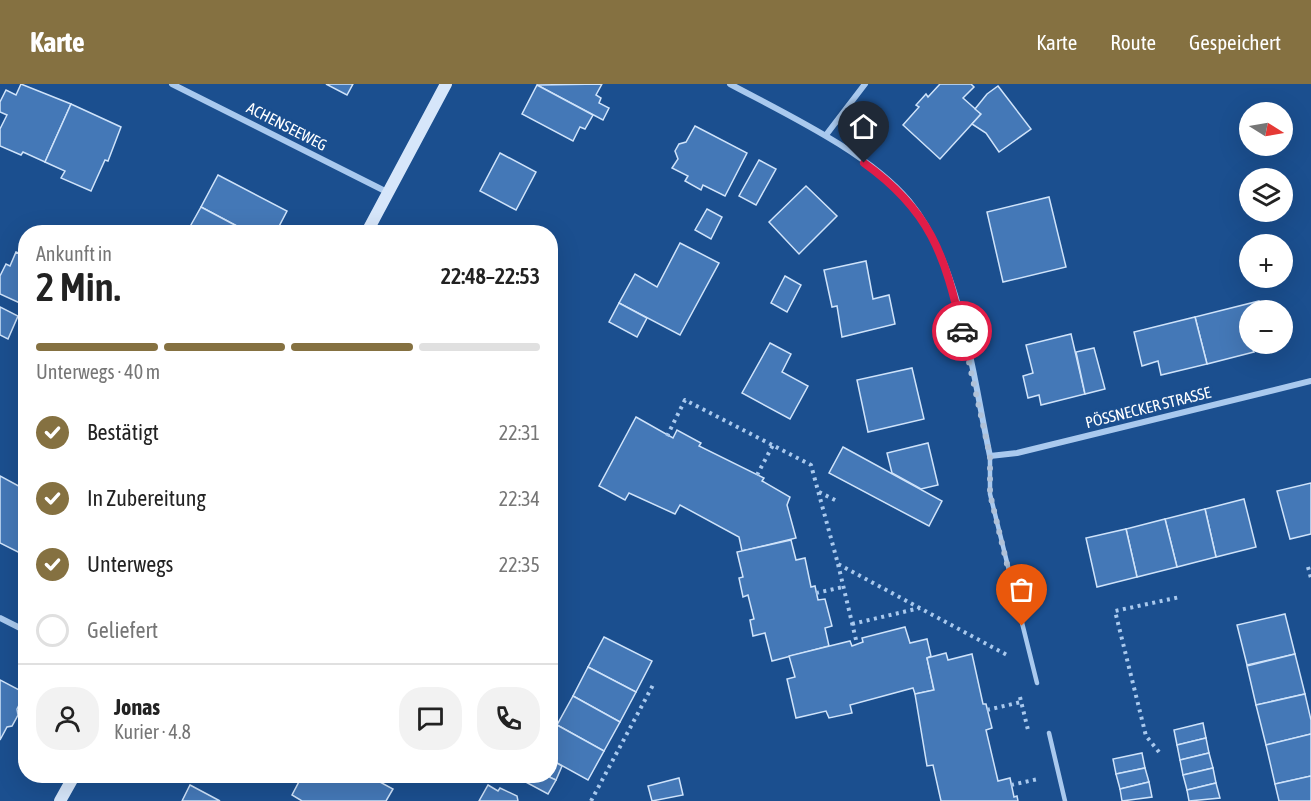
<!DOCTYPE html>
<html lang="de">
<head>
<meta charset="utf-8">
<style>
	body { margin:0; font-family:"Asap Condensed",sans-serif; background:#f2f2f2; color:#222; height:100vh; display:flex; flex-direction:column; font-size:22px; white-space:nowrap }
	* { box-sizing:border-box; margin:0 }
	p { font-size:20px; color:#767676 }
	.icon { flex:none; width:33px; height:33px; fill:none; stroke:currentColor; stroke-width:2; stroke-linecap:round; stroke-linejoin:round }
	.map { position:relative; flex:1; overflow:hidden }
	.panel { position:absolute; left:18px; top:141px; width:540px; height:558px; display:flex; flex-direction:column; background:#fff; border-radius:24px; box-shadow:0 6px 24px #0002 }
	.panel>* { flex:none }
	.needle { width:39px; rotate:101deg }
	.buttons { position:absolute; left:1239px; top:18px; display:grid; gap:12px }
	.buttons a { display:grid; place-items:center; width:54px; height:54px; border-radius:50%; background:#fff; box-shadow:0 6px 24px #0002; font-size:30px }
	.pin { position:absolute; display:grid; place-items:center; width:51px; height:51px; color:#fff; margin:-62px -26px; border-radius:50% 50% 50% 0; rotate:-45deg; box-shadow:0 0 6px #0007 }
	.pin .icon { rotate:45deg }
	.courier { position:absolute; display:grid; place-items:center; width:60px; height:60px; margin:-30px; border:4px solid #e11d48; border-radius:50%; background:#fff; color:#222; box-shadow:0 2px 8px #0007 }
	.head em { font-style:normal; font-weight:600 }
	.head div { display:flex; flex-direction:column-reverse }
	.head { display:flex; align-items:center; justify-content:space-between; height:102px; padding:0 18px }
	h1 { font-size:39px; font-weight:600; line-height:45px }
	.bar { display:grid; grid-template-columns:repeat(4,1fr); gap:9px 6px; align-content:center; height:72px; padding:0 18px }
	.bar i { height:8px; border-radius:4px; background:#e0e0e0 }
	.bar .current { background:#857141 }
	.bar p { grid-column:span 4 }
	.line { display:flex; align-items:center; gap:15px; padding:0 18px; border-top:2px solid #e0e0e0 }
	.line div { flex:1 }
	.round { display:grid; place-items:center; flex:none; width:63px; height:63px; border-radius:24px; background:#f2f2f2 }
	ol { padding:0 18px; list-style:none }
	li { display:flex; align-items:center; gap:18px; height:66px }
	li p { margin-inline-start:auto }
	li .icon { padding:6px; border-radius:50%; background:#857141; color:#fff; stroke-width:4 }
	li:last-child { color:#767676 }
	li i { width:33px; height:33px; border:3px solid #e0e0e0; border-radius:50% }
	header { display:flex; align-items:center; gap:36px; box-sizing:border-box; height:84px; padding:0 30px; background:#857141; color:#fff }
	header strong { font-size:28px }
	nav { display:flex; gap:33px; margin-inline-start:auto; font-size:21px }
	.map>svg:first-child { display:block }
</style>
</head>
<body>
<header>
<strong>Karte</strong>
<nav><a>Karte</a><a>Route</a><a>Gespeichert</a></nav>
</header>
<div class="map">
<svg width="1311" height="717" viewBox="0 0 1311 717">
	<rect width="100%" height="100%" fill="#1b4f8f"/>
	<g fill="#4478b7" stroke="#cfe3fa" stroke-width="1.5">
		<polygon points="21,0 71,20 45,78 23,68 21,71 0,62 0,45 7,31 0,28 0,18 6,6 16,11"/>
		<polygon points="326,0 353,0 347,11"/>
		<polygon points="602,0 596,11 601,14 599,19 609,24 603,36 537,1"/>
		<polygon points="940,0 971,0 974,3 963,14 981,30 940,75 903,41 919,23 916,21 926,10 928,13"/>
		<polygon points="537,1 593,31 585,45 580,43 573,57 522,30"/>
		<polygon points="998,2 1031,45 999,68 986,49 972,40 981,30 975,25 987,10"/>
		<polygon points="71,20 121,43 108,77 105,76 91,107 61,94 65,87 45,78"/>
		<polygon points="695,42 747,69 725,112 703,101 701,106 685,97 688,92 672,84 678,75 675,67 679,60 686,58"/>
		<polygon points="500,69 536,88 516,126 480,107"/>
		<polygon points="759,76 776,85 756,121 739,112"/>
		<polygon points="218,91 287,127 276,148 248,148 201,123"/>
		<polygon points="806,102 837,132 799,170 769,138"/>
		<polygon points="1049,113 1066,183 1003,198 987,128"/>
		<polygon points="201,123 248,148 187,148"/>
		<polygon points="707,125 722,133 711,155 695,146"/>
		<polygon points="680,159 719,179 680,251 619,219 635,190 657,203"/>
		<polygon points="16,168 26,172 26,214 22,220 0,210 0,192 6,180 10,182"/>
		<polygon points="866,177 873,215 889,211 895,240 842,253 837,222 832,223 824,186"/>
		<polygon points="785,192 801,201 787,228 771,219"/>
		<polygon points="1259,217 1262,226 1250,226 1250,260 1254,268 1207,280 1195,233"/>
		<polygon points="619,219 647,234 637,253 609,238"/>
		<polygon points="0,223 18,232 8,255 0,251"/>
		<polygon points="1195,233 1207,280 1161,291 1158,277 1142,282 1134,248"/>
		<polygon points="1071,250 1085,310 1041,321 1039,311 1028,314 1023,292 1033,289 1026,261"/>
		<polygon points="770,259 791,270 782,288 808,302 790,335 742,309"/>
		<polygon points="1094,264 1105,305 1085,310 1076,268"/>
		<polygon points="912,284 924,335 868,348 857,296"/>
		<polygon points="636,333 673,354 677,346 701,359 699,362 764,394 762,397 790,413 787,421 796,454 742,467 739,453 680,421 675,430 629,409 625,416 599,402"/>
		<polygon points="928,359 938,401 921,405 892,389 887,369"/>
		<polygon points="843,363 942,417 929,442 829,389"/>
		<polygon points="0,392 26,406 26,472 0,459"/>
		<polygon points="1311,399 1311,450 1290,455 1277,407"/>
		<polygon points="1244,415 1256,463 1216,473 1205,425"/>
		<polygon points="1205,425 1216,473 1177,483 1165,435"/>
		<polygon points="1165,435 1177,483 1137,493 1126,445"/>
		<polygon points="1126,445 1137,493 1097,503 1086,454"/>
		<polygon points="791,456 796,476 805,474 811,503 815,502 818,516 825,515 832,542 825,544 829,562 772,577 765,549 753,552 750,536 754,535 748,511 743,513 739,494 743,493 737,468"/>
		<polygon points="1285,530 1295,570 1247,581 1237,541"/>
		<polygon points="905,543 910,559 927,555 931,572 927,574 934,606 915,610 913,604 850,621 852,629 829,634 826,627 796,634 787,595 795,593 789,572 850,557 852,562 863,558 862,554"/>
		<polygon points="604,553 652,577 636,608 588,583"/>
		<polygon points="946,569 948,576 972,570 983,620 986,620 992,644 986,646 998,697 1010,694 1014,713 1017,712 1018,717 941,717 933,681 927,682 915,610 934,606 927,574"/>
		<polygon points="1295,570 1305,610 1256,621 1247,582"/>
		<polygon points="588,583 636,608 620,638 573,612"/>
		<polygon points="0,596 25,609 17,625 18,631 12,642 7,643 0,656"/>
		<polygon points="1305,610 1311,636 1311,650 1266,661 1256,621"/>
		<polygon points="573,612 620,638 604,667 557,641"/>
		<polygon points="1203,639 1206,654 1177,661 1174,646"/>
		<polygon points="557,641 604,667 588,696 550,675 550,654"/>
		<polygon points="1311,650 1311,692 1275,700 1266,661"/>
		<polygon points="1206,654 1209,669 1180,676 1177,661"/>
		<polygon points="1142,669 1145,684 1116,690 1113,675"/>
		<polygon points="1209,669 1213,684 1183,691 1180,676"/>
		<polygon points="550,675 562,682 556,696 547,692 550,692"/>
		<polygon points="1145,684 1149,698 1120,705 1116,690"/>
		<polygon points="1213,684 1216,699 1187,706 1183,691"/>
		<polygon points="302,692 369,692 393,705 386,717 302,717 292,711"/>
		<polygon points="522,692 547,692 556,696 548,710 520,695"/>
		<polygon points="1311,692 1311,717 1279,717 1275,700"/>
		<polygon points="679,694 683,711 652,717 648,702"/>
		<polygon points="1149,698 1152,713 1122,717 1120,705"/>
		<polygon points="1216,699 1220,714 1189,717 1187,706"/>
		<polygon points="190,701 220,717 182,717"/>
		<polygon points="488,701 498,707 500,704 517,712 518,717 479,717"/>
	</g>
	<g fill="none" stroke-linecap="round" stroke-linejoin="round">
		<g stroke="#a9c9ee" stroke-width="4" stroke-dasharray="3 4.5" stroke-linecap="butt">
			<polyline points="667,352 685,316 811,381 838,480 1007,571"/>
			<polyline points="757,391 773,361"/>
			<polyline points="819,408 837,417"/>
			<polyline points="838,480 857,560"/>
			<polyline points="1308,483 1311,494"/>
			<polyline points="816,509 843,503"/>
			<polyline points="852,540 920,524"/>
			<polyline points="1020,613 1028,646"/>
			<polyline points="987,626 1021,618"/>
			<polyline points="1159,668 1146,652 1115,527 1180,513"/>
			<polyline points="1011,701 1038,695"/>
			<polyline points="591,717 653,601"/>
		</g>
		<g stroke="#a9c9ee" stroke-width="4.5">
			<polyline points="990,372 990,410 1037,599"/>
			<polyline points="1049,649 1065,717"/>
		</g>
		<g stroke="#a9c9ee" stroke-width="6">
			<polyline points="172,0 389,109"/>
			<path d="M730,0C786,30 869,69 909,117C961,180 973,293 990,372L1017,369L1311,297"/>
			<polyline points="826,51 865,0"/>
			<polyline points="0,534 26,547"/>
		</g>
		<g stroke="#d6e6fa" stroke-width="12">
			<polyline points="367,148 446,0"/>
			<polyline points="60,717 74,692"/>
		</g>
	</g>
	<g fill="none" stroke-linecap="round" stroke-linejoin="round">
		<polyline stroke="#afc1d8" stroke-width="6" stroke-dasharray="0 10.8" points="962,247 990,372 990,410 1022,542"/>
		<path stroke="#e11d48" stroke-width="8" d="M864,79C930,126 945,171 962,247"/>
	</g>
	<g text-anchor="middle" stroke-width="6" stroke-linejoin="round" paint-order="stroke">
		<g font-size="16" fill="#fff" stroke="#1b4f8f">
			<text transform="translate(287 42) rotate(27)" y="6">ACHENSEEWEG</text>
			<text transform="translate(1148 323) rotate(-14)" y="6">PÖSSNECKER STRASSE</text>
		</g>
	</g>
</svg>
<div class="buttons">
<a><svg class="needle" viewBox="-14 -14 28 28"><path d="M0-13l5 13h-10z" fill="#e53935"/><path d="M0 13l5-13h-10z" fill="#767676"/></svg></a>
<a><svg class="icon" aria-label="layers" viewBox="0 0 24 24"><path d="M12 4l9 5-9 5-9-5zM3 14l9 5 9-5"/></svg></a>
<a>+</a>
<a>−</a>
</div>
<div class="pin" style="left:1022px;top:542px;background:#ea580c"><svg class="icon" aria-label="bag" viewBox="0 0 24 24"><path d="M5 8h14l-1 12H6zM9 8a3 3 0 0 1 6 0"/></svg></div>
<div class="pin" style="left:864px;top:79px;background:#1f2937"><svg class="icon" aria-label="home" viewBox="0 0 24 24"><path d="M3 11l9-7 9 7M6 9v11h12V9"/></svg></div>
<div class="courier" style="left:962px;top:247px"><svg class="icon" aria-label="car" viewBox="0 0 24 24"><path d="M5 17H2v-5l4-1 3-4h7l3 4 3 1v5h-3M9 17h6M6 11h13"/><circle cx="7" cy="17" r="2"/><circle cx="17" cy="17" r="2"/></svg></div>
<section class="panel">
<div class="head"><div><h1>2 Min.</h1><p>Ankunft in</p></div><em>22:48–22:53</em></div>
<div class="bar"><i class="current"></i><i class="current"></i><i class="current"></i><i></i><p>Unterwegs · 40 m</p></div>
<ol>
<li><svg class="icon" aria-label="check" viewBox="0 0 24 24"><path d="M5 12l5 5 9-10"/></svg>Bestätigt<p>22:31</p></li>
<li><svg class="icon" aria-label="check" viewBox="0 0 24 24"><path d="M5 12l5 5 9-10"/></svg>In Zubereitung<p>22:34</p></li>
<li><svg class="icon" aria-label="check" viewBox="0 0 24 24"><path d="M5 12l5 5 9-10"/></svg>Unterwegs<p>22:35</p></li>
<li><i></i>Geliefert</li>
</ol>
<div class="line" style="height:108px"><a class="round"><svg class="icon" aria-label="person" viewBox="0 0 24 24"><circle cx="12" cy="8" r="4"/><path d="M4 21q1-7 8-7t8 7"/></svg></a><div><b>Jonas</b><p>Kurier · 4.8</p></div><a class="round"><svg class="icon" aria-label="chat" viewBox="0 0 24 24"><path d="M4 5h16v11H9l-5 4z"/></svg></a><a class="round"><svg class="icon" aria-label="phone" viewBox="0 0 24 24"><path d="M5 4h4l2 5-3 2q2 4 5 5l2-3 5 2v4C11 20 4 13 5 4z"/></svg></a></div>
</section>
</div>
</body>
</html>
